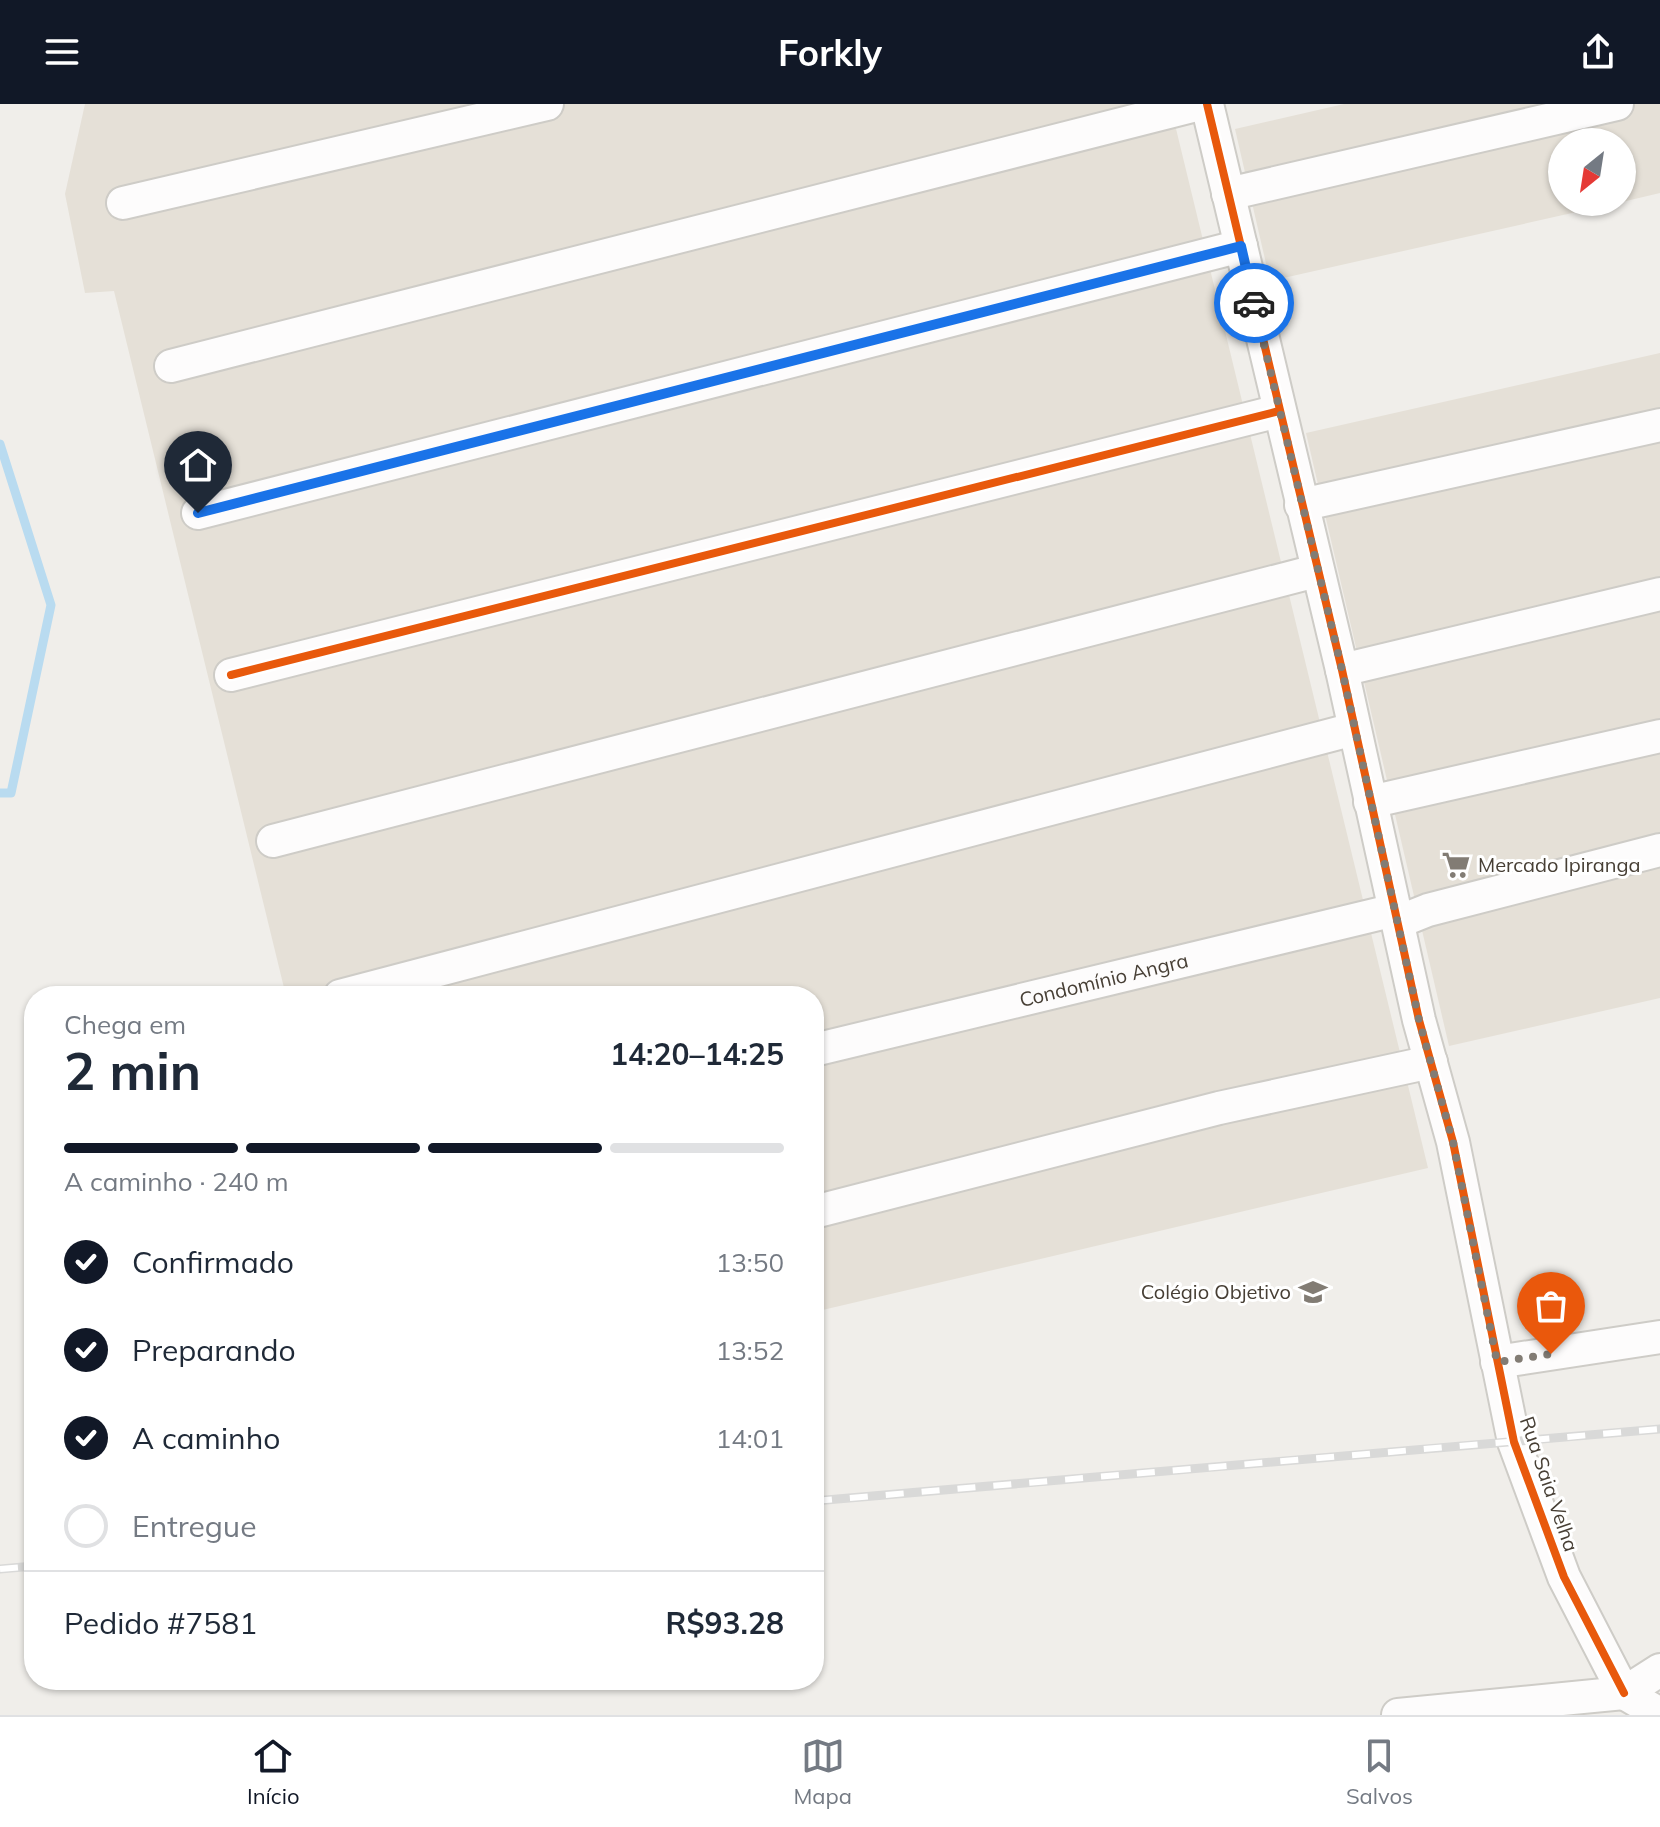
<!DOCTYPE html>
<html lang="pt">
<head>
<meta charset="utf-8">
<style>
	body { margin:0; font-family:Mulish,sans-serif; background:#f6f6f7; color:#1f2937; height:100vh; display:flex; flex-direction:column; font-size:30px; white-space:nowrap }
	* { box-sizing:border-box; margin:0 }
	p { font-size:26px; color:#747a83 }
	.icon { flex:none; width:44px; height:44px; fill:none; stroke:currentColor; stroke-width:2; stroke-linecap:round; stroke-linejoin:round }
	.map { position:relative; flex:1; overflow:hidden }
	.details { position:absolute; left:24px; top:882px; width:800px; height:704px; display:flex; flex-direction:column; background:#fff; border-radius:32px; box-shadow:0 2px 6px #0004 }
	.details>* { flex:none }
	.needle { width:52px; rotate:210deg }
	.controls { position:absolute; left:1548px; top:24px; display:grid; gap:16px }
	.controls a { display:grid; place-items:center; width:88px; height:88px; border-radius:50%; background:#fff; box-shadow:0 2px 6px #0004; font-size:40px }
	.pin { position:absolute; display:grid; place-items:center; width:68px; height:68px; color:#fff; margin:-82px -34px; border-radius:50% 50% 50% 0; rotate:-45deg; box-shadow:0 0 8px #0007 }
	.pin .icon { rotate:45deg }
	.courier { position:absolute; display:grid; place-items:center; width:80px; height:80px; margin:-40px; border:6px solid #1a73e8; border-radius:50%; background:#fff; color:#222; box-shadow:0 2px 10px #0007 }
	.overview em { font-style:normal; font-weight:700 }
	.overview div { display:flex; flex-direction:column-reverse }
	.overview { display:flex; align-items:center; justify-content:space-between; height:136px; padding:0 40px }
	h1 { font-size:52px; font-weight:700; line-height:60px }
	.bar { display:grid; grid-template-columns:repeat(4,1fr); gap:12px 8px; align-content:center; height:96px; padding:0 40px }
	.bar i { height:10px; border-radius:6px; background:#e0e1e3 }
	.bar .on { background:#111827 }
	.bar p { grid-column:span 4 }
	.line { display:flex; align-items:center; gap:20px; padding:0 40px; border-top:2px solid #e0e1e3 }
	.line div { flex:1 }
	ol { padding:0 40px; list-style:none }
	li { display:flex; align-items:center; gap:24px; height:88px }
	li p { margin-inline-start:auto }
	li .icon { padding:8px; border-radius:50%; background:#111827; color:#fff; stroke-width:4 }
	li:last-child { color:#747a83 }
	li i { width:44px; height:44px; border:4px solid #e0e1e3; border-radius:50% }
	header { display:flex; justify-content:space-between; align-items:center; height:104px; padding:0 40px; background:#111827; color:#fff; font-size:36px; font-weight:700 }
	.tabs { display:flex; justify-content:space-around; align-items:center; height:112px; border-top:2px solid #e0e1e3; background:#fff; font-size:22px; color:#747a83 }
	.tabs a { display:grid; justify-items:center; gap:4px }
	.tabs .on { color:#111827 }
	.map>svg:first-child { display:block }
</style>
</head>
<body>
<header><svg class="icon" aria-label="menu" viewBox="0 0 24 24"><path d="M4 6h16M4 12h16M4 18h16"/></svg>Forkly<svg class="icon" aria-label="share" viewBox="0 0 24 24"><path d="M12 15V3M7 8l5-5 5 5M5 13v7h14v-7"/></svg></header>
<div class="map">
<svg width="1660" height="1611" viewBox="0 0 1660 1611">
	<rect width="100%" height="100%" fill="#f0eeea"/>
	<g fill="#e5e0d7">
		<polygon points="85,0 1170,0 1428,1064 814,1208 814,892 286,892 114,187 85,189 65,90"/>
		<polygon points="1344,0 1660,0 1660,89 1622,98 1622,38 1562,38 1562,98 1621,98 1270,177 1235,25"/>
		<polygon points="1660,249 1660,894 1449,942 1306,329"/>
	</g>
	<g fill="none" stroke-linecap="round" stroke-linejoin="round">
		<polyline stroke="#b9dbf0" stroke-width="9" points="0,340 51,501 11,689 0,689"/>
		<defs>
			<g id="minor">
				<polyline points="1207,0 1342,566 1419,916 1453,1038 1514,1338 1564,1473 1624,1589"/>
				<polyline points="1228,90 1617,0"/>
				<polyline points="123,99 547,0"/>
				<polyline points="171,262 1200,0"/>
				<polyline points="1301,401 1660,321"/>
				<polyline points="198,409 1241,142"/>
				<polyline points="1342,566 1660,490"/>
				<polyline points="231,571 1279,307"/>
				<polyline points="1370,698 1660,632"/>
				<polyline points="273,737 1316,467"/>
				<polyline points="1398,818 1428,806 1660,746"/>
				<polyline points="340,892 1354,625"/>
				<path id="s1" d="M814,946L1395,806"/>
				<polyline points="814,1108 1219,1004 1431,958"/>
				<polyline points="1497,1258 1660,1233"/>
				<polyline points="1624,1589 1660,1610"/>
				<polyline points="1398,1611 1624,1589 1660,1566"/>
			</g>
		</defs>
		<use href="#minor" stroke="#ceccc7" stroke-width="36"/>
		<use href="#minor" stroke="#fdfcfc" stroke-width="32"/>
		<defs>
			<g id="rail">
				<polyline points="814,1397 1660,1325"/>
				<polyline points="0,1465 34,1462"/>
			</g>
		</defs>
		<use href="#rail" stroke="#d9d9d8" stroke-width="9"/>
		<use href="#rail" stroke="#fff" stroke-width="6" stroke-dasharray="18" stroke-linecap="butt"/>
		<defs>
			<g id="cycleway">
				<polyline points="1207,0 1342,566 1419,916 1453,1038 1514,1338 1564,1473 1624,1589"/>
				<polyline points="231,571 1279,307"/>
			</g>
		</defs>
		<use href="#cycleway" stroke="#fff" stroke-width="13"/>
		<use href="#cycleway" stroke="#e8590c" stroke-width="8"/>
	</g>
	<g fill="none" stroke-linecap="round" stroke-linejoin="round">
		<polyline stroke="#827c74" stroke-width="8" stroke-dasharray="0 14.4" points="1254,199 1342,566 1419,916 1453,1038 1497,1258 1551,1250"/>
		<polyline stroke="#1a73e8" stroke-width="10" points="198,409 1241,142 1254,199"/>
	</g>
	<defs>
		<symbol id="supermarket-bare" viewBox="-9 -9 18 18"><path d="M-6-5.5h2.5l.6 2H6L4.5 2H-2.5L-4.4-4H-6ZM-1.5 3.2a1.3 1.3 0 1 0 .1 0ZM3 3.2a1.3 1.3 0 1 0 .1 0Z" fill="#827c74" stroke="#fff" stroke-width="2.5" paint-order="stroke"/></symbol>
		<symbol id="school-bare" viewBox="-9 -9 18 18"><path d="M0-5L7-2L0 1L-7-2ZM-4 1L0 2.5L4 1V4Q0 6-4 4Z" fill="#827c74" stroke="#fff" stroke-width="2.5" paint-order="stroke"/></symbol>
	</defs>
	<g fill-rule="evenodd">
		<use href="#supermarket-bare" x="1436" y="741" width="40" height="40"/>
		<use href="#school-bare" x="1293" y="1168" width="40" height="40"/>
	</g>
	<g text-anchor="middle" stroke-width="6" stroke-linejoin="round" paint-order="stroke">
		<g font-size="20" fill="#473f35" stroke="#fff" text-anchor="start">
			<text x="1478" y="768">Mercado Ipiranga</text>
			<text x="1291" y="1195" text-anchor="end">Colégio Objetivo</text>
		</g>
		<g font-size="20" fill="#473f35" stroke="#fff">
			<text dy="7" stroke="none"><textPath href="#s1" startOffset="298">Condomínio Angra</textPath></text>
			<text transform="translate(1549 1380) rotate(71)" y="7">Rua Saia Velha</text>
		</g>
	</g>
</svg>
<div class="controls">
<a><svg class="needle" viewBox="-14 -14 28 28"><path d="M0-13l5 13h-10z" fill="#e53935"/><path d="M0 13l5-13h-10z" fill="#747a83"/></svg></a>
</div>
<div class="pin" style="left:1551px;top:1250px;background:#ea580c"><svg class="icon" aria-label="bag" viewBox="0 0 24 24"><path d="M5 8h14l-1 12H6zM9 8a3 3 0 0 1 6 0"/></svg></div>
<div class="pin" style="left:198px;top:409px;background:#1f2937"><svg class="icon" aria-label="home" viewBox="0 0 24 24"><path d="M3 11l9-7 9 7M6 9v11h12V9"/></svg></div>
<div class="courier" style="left:1254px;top:199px"><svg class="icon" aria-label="car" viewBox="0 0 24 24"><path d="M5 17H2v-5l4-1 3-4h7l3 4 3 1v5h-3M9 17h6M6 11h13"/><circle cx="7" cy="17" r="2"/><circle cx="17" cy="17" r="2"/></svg></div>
<section class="details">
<div class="overview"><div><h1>2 min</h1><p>Chega em</p></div><em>14:20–14:25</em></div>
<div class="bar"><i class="on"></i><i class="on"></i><i class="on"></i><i></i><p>A caminho · 240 m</p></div>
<ol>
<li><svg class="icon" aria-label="check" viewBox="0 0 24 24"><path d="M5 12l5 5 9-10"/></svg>Confirmado<p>13:50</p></li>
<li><svg class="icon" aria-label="check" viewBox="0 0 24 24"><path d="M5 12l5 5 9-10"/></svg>Preparando<p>13:52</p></li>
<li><svg class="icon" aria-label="check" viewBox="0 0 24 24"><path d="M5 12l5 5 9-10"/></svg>A caminho<p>14:01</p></li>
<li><i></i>Entregue</li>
</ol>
<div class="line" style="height:104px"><div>Pedido #7581</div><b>R$93.28</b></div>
</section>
</div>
<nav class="tabs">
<a class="on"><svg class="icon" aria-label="home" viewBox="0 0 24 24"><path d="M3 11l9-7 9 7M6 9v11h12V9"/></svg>Início</a>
<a><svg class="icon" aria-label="map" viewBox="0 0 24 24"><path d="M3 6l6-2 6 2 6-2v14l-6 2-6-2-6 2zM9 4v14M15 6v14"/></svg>Mapa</a>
<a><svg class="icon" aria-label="saved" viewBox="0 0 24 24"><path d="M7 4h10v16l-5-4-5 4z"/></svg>Salvos</a>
</nav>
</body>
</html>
